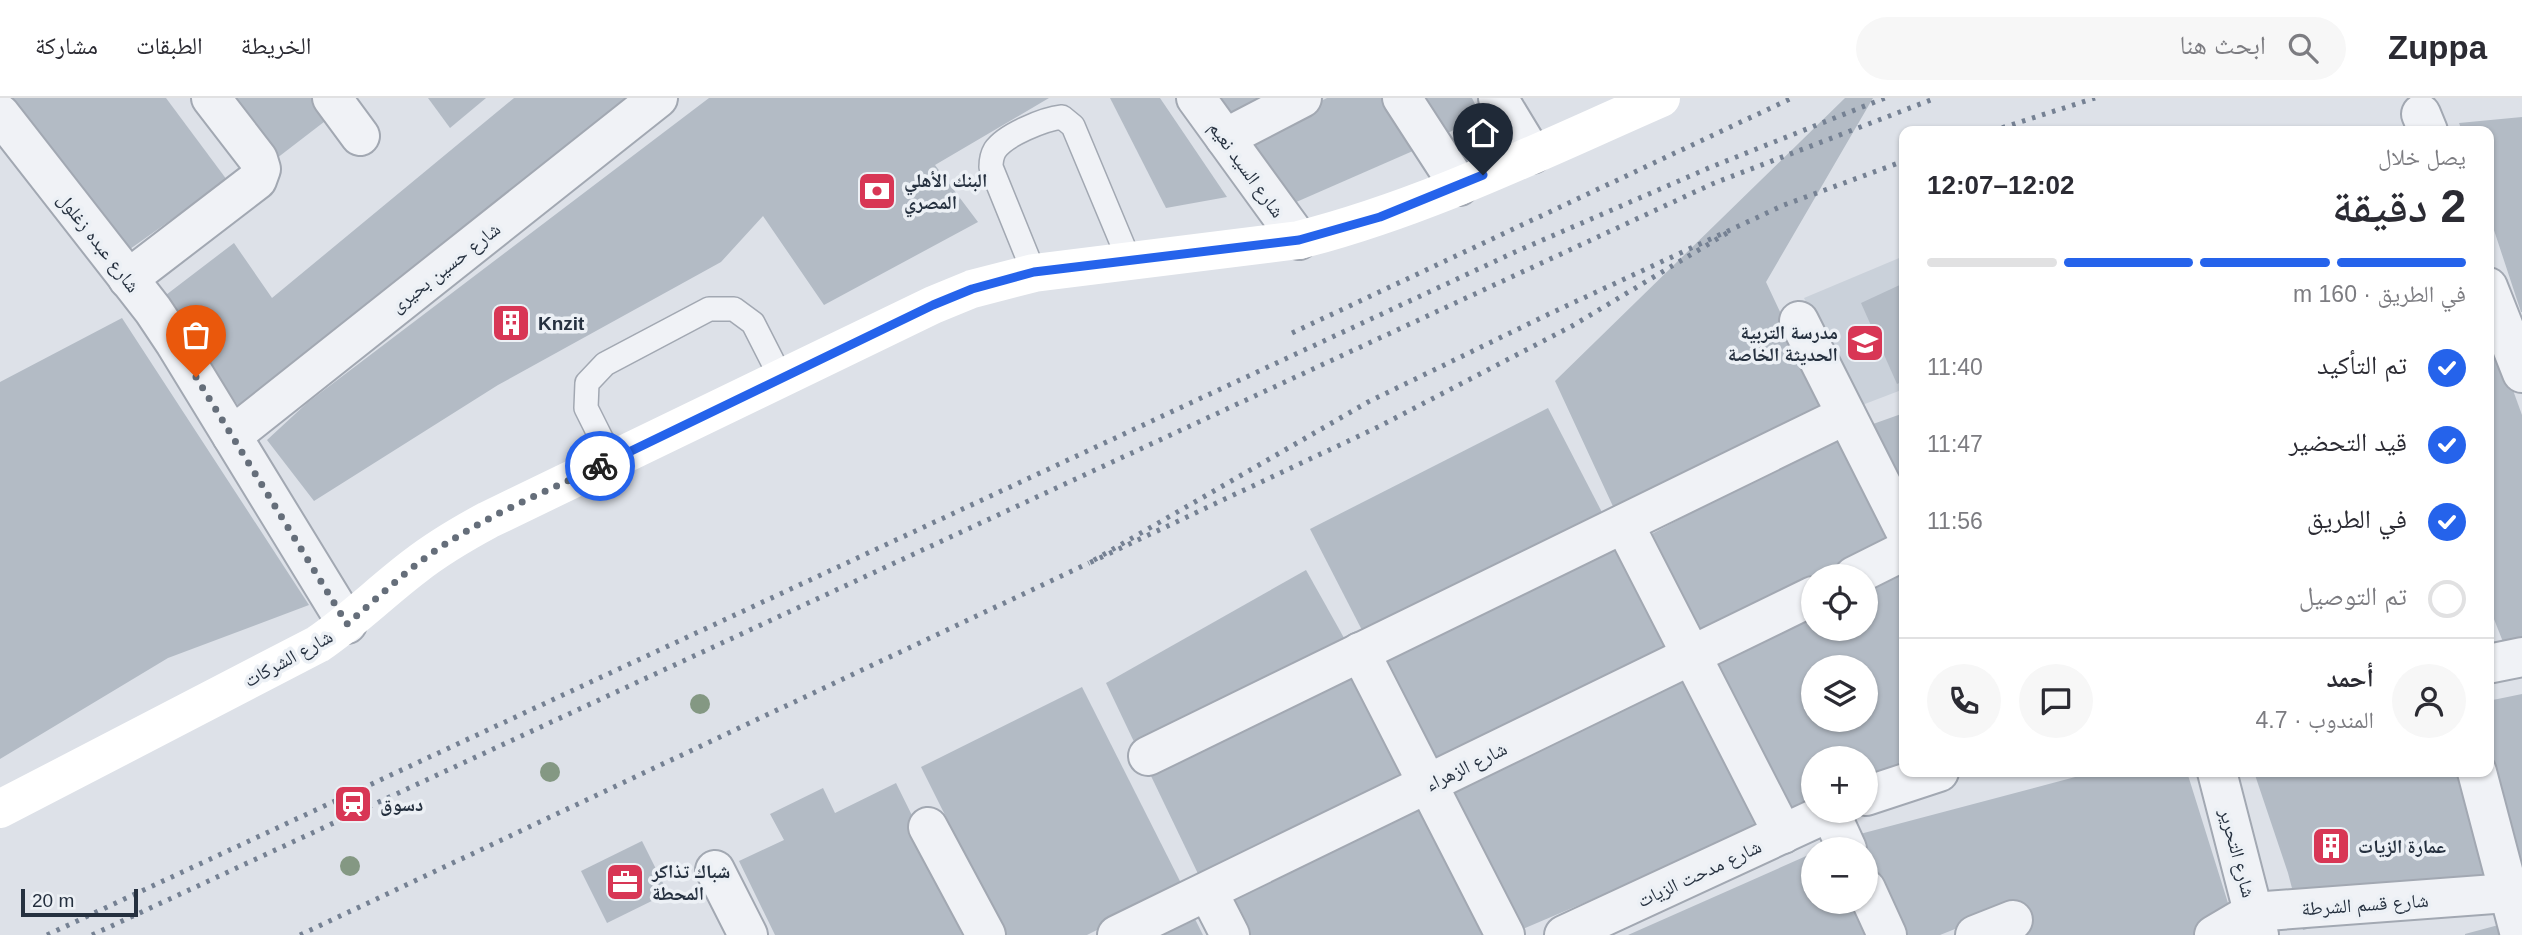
<!DOCTYPE html>
<html lang="ar">
<head>
<meta charset="utf-8">
<style>
	body { margin:0; font-family:Arial,"Noto Naskh Arabic",sans-serif; background:#f7f7f7; color:#2b2b33; direction:rtl; height:100vh; display:flex; flex-direction:column; font-size:26px; white-space:nowrap }
	* { box-sizing:border-box; margin:0 }
	p { font-size:23px; color:#7c7c81 }
	.icon { flex:none; width:38px; height:38px; fill:none; stroke:currentColor; stroke-width:2; stroke-linecap:round; stroke-linejoin:round }
	.map { position:relative; flex:1; overflow:hidden; direction:ltr }
	.side { position:absolute; left:1899px; top:28px; width:595px; height:651px; display:flex; flex-direction:column; background:#fff; border-radius:14px; box-shadow:0 2px 5px #0004; direction:rtl }
	.side>* { flex:none }
	.fabs { position:absolute; left:1801px; top:466px; display:grid; gap:14px }
	.fabs a { display:grid; place-items:center; width:77px; height:77px; border-radius:50%; background:#fff; box-shadow:0 2px 5px #0004; font-size:35px }
	.scale { position:absolute; left:21px; bottom:18px; width:117px; box-sizing:border-box; padding-left:7px; border:4px solid #25303f; border-top:0; font-size:19px; line-height:24px; white-space:nowrap; color:#25303f; -webkit-text-stroke:5px #ecf0f5; paint-order:stroke }
	.pin { position:absolute; display:grid; place-items:center; width:60px; height:60px; color:#fff; margin:-72px -30px; border-radius:50% 50% 50% 0; rotate:-45deg; box-shadow:0 0 7px #0007 }
	.pin .icon { rotate:45deg }
	.courier { position:absolute; display:grid; place-items:center; width:70px; height:70px; margin:-35px; border:5px solid #2563eb; border-radius:50%; background:#fff; color:#222; box-shadow:0 2px 9px #0007 }
	.head em { font-style:normal; font-weight:600 }
	.head div { display:flex; flex-direction:column-reverse }
	.head { display:flex; align-items:center; justify-content:space-between; height:119px; padding:0 28px }
	h1 { font-size:46px; font-weight:600; line-height:52px }
	.bar { display:grid; grid-template-columns:repeat(4,1fr); gap:10px 7px; align-content:center; height:84px; padding:0 28px }
	.bar i { height:9px; border-radius:5px; background:#e1e1e2 }
	.bar .on { background:#2563eb }
	.bar p { grid-column:span 4 }
	.line { display:flex; align-items:center; gap:18px; padding:0 28px; border-top:2px solid #e1e1e2 }
	.line div { flex:1 }
	.round { display:grid; place-items:center; flex:none; width:74px; height:74px; border-radius:37px; background:#f7f7f7 }
	ol { padding:0 28px; list-style:none }
	li { display:flex; align-items:center; gap:21px; height:77px }
	li p { margin-inline-start:auto }
	li .icon { padding:7px; border-radius:50%; background:#2563eb; color:#fff; stroke-width:4 }
	li:last-child { color:#7c7c81 }
	li i { width:38px; height:38px; border:4px solid #e1e1e2; border-radius:50% }
	header { display:flex; align-items:center; gap:42px; box-sizing:border-box; height:98px; padding:0 35px; background:#fff; border-bottom:2px solid #e1e1e2 }
	header strong { font-size:33px }
	nav { display:flex; gap:38px; margin-inline-start:auto; font-size:24px }
	.search { width:490px; height:63px; background:#f7f7f7; display:flex; align-items:center; gap:18px; box-sizing:border-box; padding:0 24px; border-radius:38px; color:#7c7c81; font-size:26px }
	.map>svg:first-child { display:block }
</style>
</head>
<body>
<header>
<strong>Zuppa</strong>
<div class="search"><svg class="icon" aria-label="search" viewBox="0 0 24 24"><circle cx="10" cy="10" r="6"/><path d="M15 15l6 6"/></svg>ابحث هنا</div>
<nav><a>الخريطة</a><a>الطبقات</a><a>مشاركة</a></nav>
</header>
<div class="map">
<svg width="2522" height="837" viewBox="0 0 2522 837">
	<rect width="100%" height="100%" fill="#dde1e8"/>
	<polygon fill="#cad1da" points="1904,158 1904,291 1857,309 1804,200"/>
	<g fill="#b3bbc5" fill-rule="evenodd">
		<polygon points="1,0 166,0 227,82 123,156"/>
		<polygon points="218,0 320,0 333,17 268,67"/>
		<polygon points="428,0 486,0 450,30"/>
		<polygon points="514,0 652,0 242,313 162,200 234,145 272,200"/>
		<polygon points="709,0 1049,0 935,67 978,124 824,207 763,118 721,164 498,287 314,403 267,342 307,305"/>
		<polygon points="1110,0 1160,0 1227,99 1166,110"/>
		<polygon points="1220,0 1267,0 1234,18"/>
		<polygon points="1327,0 1391,0 1422,49 1294,105 1250,39"/>
		<polygon points="1411,0 1472,0 1481,18 1438,40"/>
		<polygon points="1845,0 1873,0 1766,184 1828,316 1617,417 1555,283"/>
		<polygon points="2522,19 2522,214 2521,214 2488,114 2488,33 2462,33 2459,25"/>
		<polygon points="1904,185 1904,283 1897,286 1861,205"/>
		<polygon points="122,220 309,507 168,560 0,661 0,284"/>
		<polygon points="2489,226 2522,317 2522,552 2507,554 2488,506"/>
		<polygon points="1548,310 1606,422 1365,538 1310,431"/>
		<polygon points="1904,315 1904,418 1859,331"/>
		<polygon points="1838,337 1889,445 1819,478 1813,478 1813,481 1689,538 1646,439"/>
		<polygon points="1618,446 1671,550 1433,670 1379,565"/>
		<polygon points="1306,472 1348,547 1136,648 1106,585"/>
		<path d="M1904,472V672L1866,685V660H1813V706L1782,717L1702,563L1813,510V530H1866V485ZM1813,569H1866V621H1813Z"/>
		<polygon points="1362,573 1415,679 1201,782 1151,678"/>
		<polygon points="1683,573 1760,730 1523,831 1443,686"/>
		<polygon points="1082,589 1183,789 1087,837 1005,837 921,669"/>
		<polygon points="2522,596 2522,780 2488,663 2488,603"/>
		<polygon points="2094,674 2187,674 2238,837 2026,837 2015,807 1940,837 1895,837 1866,773 1866,751 1860,736"/>
		<polygon points="2254,674 2464,674 2495,787 2303,832 2288,775"/>
		<polygon points="896,685 971,837 775,837 739,763 784,742 770,716 823,690 835,715"/>
		<polygon points="1423,696 1495,837 1237,837 1217,799"/>
		<polygon points="642,743 668,795 607,825 581,773"/>
		<polygon points="1813,755 1813,803 1857,803 1874,837 1628,837"/>
		<polygon points="1191,813 1203,837 1144,837"/>
		<polygon points="2506,825 2509,837 2465,837 2465,836"/>
	</g>
	<g fill="none" stroke-linecap="round" stroke-linejoin="round">
		<defs>
			<g id="service">
				<path d="M1034,175L991,69C991,63 992,57 995,52C1005,37 1044,21 1062,19L1073,28L1129,162"/>
				<polyline points="612,362 586,310 587,285 605,266 709,211 734,211 753,225 781,280"/>
			</g>
			<g id="minor">
				<polyline points="332,0 360,38"/>
				<polyline points="1196,0 1299,142"/>
				<polyline points="1402,0 1459,88"/>
				<polyline points="1498,0 1532,56"/>
				<polyline points="0,16 153,212 175,245 347,526"/>
				<polyline points="2421,16 2428,33"/>
				<polyline points="1225,40 1302,0"/>
				<polyline points="128,181 257,82 261,71 258,61 211,0"/>
				<polyline points="2488,189 2522,275"/>
				<polyline points="1799,223 1904,431"/>
				<polyline points="232,338 658,0"/>
				<polyline points="1624,426 1783,736"/>
				<polyline points="1854,478 1904,453"/>
				<polyline points="1360,554 1505,837"/>
				<polyline points="2488,566 2522,559"/>
				<polyline points="1148,658 1846,317"/>
				<polyline points="2217,674 2259,837"/>
				<polyline points="2477,674 2520,837"/>
				<polyline points="1866,698 1939,674"/>
				<polyline points="1830,714 1847,751"/>
				<polyline points="928,729 986,837"/>
				<polyline points="715,772 748,837"/>
				<polyline points="1866,791 1887,837"/>
				<polyline points="1208,794 1230,837"/>
				<polyline points="1117,837 1813,498"/>
				<polyline points="1564,837 1834,712"/>
				<polyline points="1975,837 2013,822"/>
				<polyline points="2214,837 2253,814 2522,794"/>
			</g>
		</defs>
		<use href="#service" stroke="#a2a8b2" stroke-width="26"/>
		<use href="#minor" stroke="#a2a8b2" stroke-width="42"/>
		<use href="#service" stroke="#f0f2f6" stroke-width="23"/>
		<use href="#minor" stroke="#f0f2f6" stroke-width="38"/>
		<path stroke="#fff" stroke-width="38" d="M0,711L318,546C353,522 382,493 415,468C438,450 462,436 488,422L933,207L972,191L1034,175L1299,142C1425,110 1542,52 1661,0"/>
		<g stroke="#758193" stroke-width="5" stroke-dasharray="3.5 7" stroke-linecap="butt">
			<polyline points="1992,33 2095,0"/>
			<polyline points="1727,135 1572,228 1378,329 1089,465 1368,304 1551,215 1784,107 1904,63"/>
			<polyline points="1292,235 1792,0"/>
			<polyline points="47,837 1515,154 1711,69 1885,0"/>
			<polyline points="92,837 1712,86 1936,0"/>
			<polyline points="300,837 1089,465"/>
		</g>
	</g>
	<g fill="#849883">
		<circle cx="700" cy="606" r="10"/>
		<circle cx="550" cy="674" r="10"/>
		<circle cx="350" cy="768" r="10"/>
	</g>
	<g fill="none" stroke-linecap="round" stroke-linejoin="round">
		<path stroke="#656e7a" stroke-width="7" stroke-dasharray="0 12.6" d="M196,279L347,526C379,499 410,468 447,445C495,414 549,392 600,368"/>
		<polyline stroke="#2563eb" stroke-width="9" points="600,368 933,207 972,191 1034,174 1299,142 1380,119 1483,77"/>
	</g>
	<defs>
		<symbol id="bank-square" viewBox="-11 -11 22 22"><rect x="-9" y="-9" width="18" height="18" rx="4" fill="#d83655" stroke="#ecf0f5"/><path d="M-6-4H6V4H-6ZM0-2.3a2.3 2.3 0 1 0 0 4.6a2.3 2.3 0 1 0 0-4.6Z" fill="#fff"/></symbol>
		<symbol id="building-square" viewBox="-11 -11 22 22"><rect x="-9" y="-9" width="18" height="18" rx="4" fill="#d83655" stroke="#ecf0f5"/><path d="M-4-6H4V6H1V3H-1V6H-4ZM-2.5-4.3h1.7v1.8h-1.7ZM.8-4.3h1.7v1.8H.8ZM-2.5-1h1.7V.8h-1.7ZM.8-1h1.7V.8H.8Z" fill="#fff"/></symbol>
		<symbol id="school-square" viewBox="-11 -11 22 22"><rect x="-9" y="-9" width="18" height="18" rx="4" fill="#d83655" stroke="#ecf0f5"/><path d="M0-5L7-2L0 1L-7-2ZM-4 1L0 2.5L4 1V4Q0 6-4 4Z" fill="#fff"/></symbol>
		<symbol id="station-square" viewBox="-11 -11 22 22"><rect x="-9" y="-9" width="18" height="18" rx="4" fill="#d83655" stroke="#ecf0f5"/><path d="M-3-6H3Q5-6 5-4V2Q5 4 3 4L4.5 6H3L1.5 4h-3L-3 6H-4.5L-3 4Q-5 4-5 2V-4Q-5-6-3-6ZM-3.5-4v3h7v-3ZM-3.5 1v1.5H-2V1ZM2 1v1.5H3.5V1Z" fill="#fff"/></symbol>
		<symbol id="office-square" viewBox="-11 -11 22 22"><rect x="-9" y="-9" width="18" height="18" rx="4" fill="#d83655" stroke="#ecf0f5"/><path d="M-6-3h4V-5.5h4V-3h4V5H-6ZM-1-4.5V-3h2v-1.5ZM-6 0V1H6V0Z" fill="#fff"/></symbol>
	</defs>
	<g fill-rule="evenodd">
		<use href="#bank-square" x="855" y="71" width="44" height="44"/>
		<use href="#building-square" x="489" y="203" width="44" height="44"/>
		<use href="#school-square" x="1843" y="223" width="44" height="44"/>
		<use href="#station-square" x="331" y="684" width="44" height="44"/>
		<use href="#building-square" x="2309" y="726" width="44" height="44"/>
		<use href="#office-square" x="603" y="762" width="44" height="44"/>
	</g>
	<g text-anchor="middle" stroke-width="7" stroke-linejoin="round" paint-order="stroke">
		<g font-size="19" fill="#25303f" stroke="#ecf0f5">
			<text transform="translate(1247 71) rotate(54)" y="7">شارع السيد نعيم</text>
			<text transform="translate(99 144) rotate(52)" y="7">شارع عبده زغلول</text>
			<text transform="translate(445 169) rotate(-38)" y="7">شارع حسين بحيرى</text>
			<text transform="translate(288 560) rotate(-29)" y="7">شارع الشركات</text>
			<text transform="translate(1466 668) rotate(-26)" y="7">شارع الزهراء</text>
			<text transform="translate(2238 755) rotate(75)" y="7">شارع التحرير</text>
			<text transform="translate(1699 775) rotate(-25)" y="7">شارع مدحت الزيات</text>
			<text transform="translate(2365 806) rotate(-4)" y="7">شارع قسم الشرطة</text>
		</g>
		<g font-size="19" font-weight="bold" fill="#25303f" stroke="#ecf0f5" text-anchor="start">
			<text x="904" y="89">البنك الأهلي<tspan x="904" dy="22">المصري</tspan></text>
			<text x="538" y="232">Knzit</text>
			<text x="1838" y="241" text-anchor="end">مدرسة التربية<tspan x="1838" dy="22">الحديثة الخاصة</tspan></text>
			<text x="380" y="713">دسوق</text>
			<text x="2358" y="755">عمارة الزيات</text>
			<text x="652" y="780">شباك تذاكر<tspan x="652" dy="22">المحطة</tspan></text>
		</g>
	</g>
</svg>
<div class="fabs">
<a><svg class="icon" aria-label="locate" viewBox="0 0 24 24"><circle cx="12" cy="12" r="6"/><path d="M12 2v4M12 18v4M2 12h4M18 12h4"/></svg></a>
<a><svg class="icon" aria-label="layers" viewBox="0 0 24 24"><path d="M12 4l9 5-9 5-9-5zM3 14l9 5 9-5"/></svg></a>
<a>+</a>
<a>−</a>
</div>
<div class="scale">20 m</div>
<div class="pin" style="left:196px;top:279px;background:#ea580c"><svg class="icon" aria-label="bag" viewBox="0 0 24 24"><path d="M5 8h14l-1 12H6zM9 8a3 3 0 0 1 6 0"/></svg></div>
<div class="pin" style="left:1483px;top:77px;background:#1f2937"><svg class="icon" aria-label="home" viewBox="0 0 24 24"><path d="M3 11l9-7 9 7M6 9v11h12V9"/></svg></div>
<div class="courier" style="left:600px;top:368px"><svg class="icon" aria-label="bike" viewBox="0 0 24 24"><circle cx="6" cy="16" r="4"/><circle cx="18" cy="16" r="4"/><path d="M6 16l4-8h5l3 8M10 8l3 8H6M13 5h3"/></svg></div>
<section class="side">
<div class="head"><div><h1>2 دقيقة</h1><p>يصل خلال</p></div><em>12:02–12:07</em></div>
<div class="bar"><i class="on"></i><i class="on"></i><i class="on"></i><i></i><p>في الطريق · 160 m</p></div>
<ol>
<li><svg class="icon" aria-label="check" viewBox="0 0 24 24"><path d="M5 12l5 5 9-10"/></svg>تم التأكيد<p>11:40</p></li>
<li><svg class="icon" aria-label="check" viewBox="0 0 24 24"><path d="M5 12l5 5 9-10"/></svg>قيد التحضير<p>11:47</p></li>
<li><svg class="icon" aria-label="check" viewBox="0 0 24 24"><path d="M5 12l5 5 9-10"/></svg>في الطريق<p>11:56</p></li>
<li><i></i>تم التوصيل</li>
</ol>
<div class="line" style="height:126px"><a class="round"><svg class="icon" aria-label="person" viewBox="0 0 24 24"><circle cx="12" cy="8" r="4"/><path d="M4 21q1-7 8-7t8 7"/></svg></a><div><b>أحمد</b><p>المندوب · 4.7</p></div><a class="round"><svg class="icon" aria-label="chat" viewBox="0 0 24 24"><path d="M4 5h16v11H9l-5 4z"/></svg></a><a class="round"><svg class="icon" aria-label="phone" viewBox="0 0 24 24"><path d="M5 4h4l2 5-3 2q2 4 5 5l2-3 5 2v4C11 20 4 13 5 4z"/></svg></a></div>
</section>
</div>
</body>
</html>
